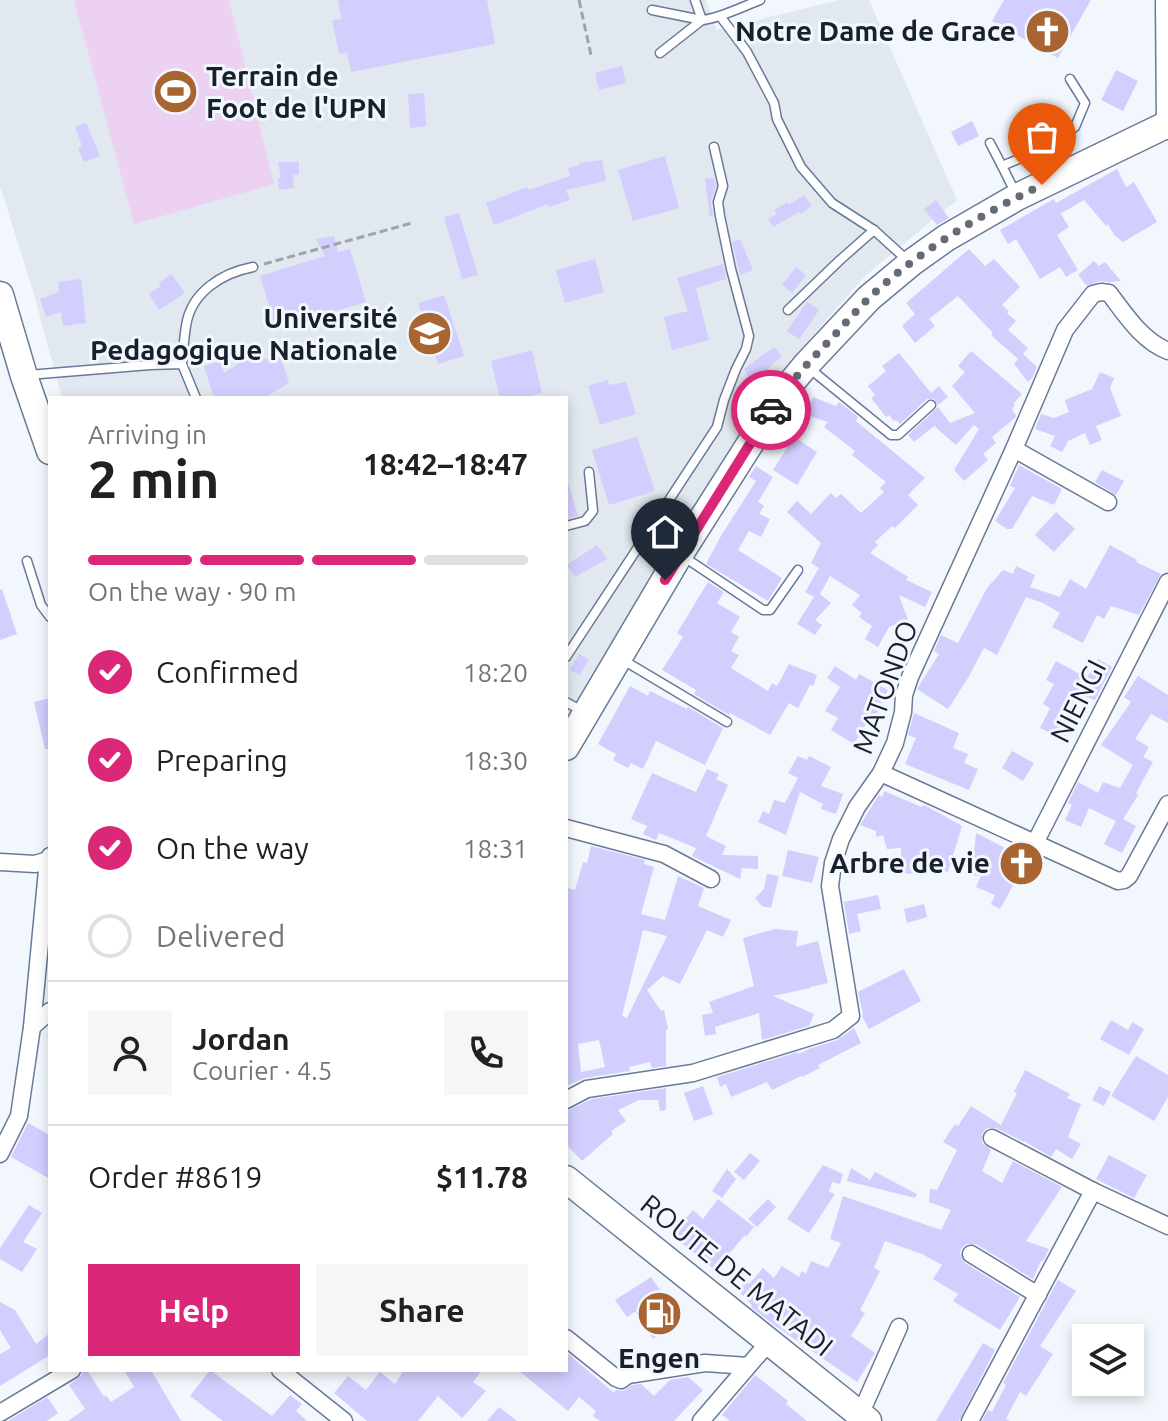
<!DOCTYPE html>
<html lang="en">
<head>
<meta charset="utf-8">
<style>
	body { margin:0; font-family:Ubuntu,sans-serif; background:#f6f6f6; color:#202124; height:100vh; display:flex; flex-direction:column; font-size:30px; white-space:nowrap }
	* { box-sizing:border-box; margin:0 }
	p { font-size:26px; color:#757577 }
	.icon { flex:none; width:44px; height:44px; fill:none; stroke:currentColor; stroke-width:2; stroke-linecap:round; stroke-linejoin:round }
	.map { position:relative; flex:1; overflow:hidden }
	.details { position:absolute; left:48px; top:396px; width:520px; height:976px; display:flex; flex-direction:column; background:#fff; border-radius:0px; box-shadow:0 4px 12px #0003 }
	.details>* { flex:none }
	.fabs { position:absolute; left:1072px; top:1324px; display:grid; gap:16px }
	.fabs a { display:grid; place-items:center; width:72px; height:72px; border-radius:0px; background:#fff; box-shadow:0 4px 12px #0003; font-size:40px }
	.pin { position:absolute; display:grid; place-items:center; width:68px; height:68px; color:#fff; margin:-82px -34px; border-radius:50% 50% 50% 0; rotate:-45deg; box-shadow:0 0 8px #0007 }
	.pin .icon { rotate:45deg }
	.courier { position:absolute; display:grid; place-items:center; width:80px; height:80px; margin:-40px; border:6px solid #db2777; border-radius:50%; background:#fff; color:#222; box-shadow:0 2px 10px #0007 }
	.overview em { font-style:normal; font-weight:700 }
	.overview div { display:flex; flex-direction:column-reverse }
	.overview { display:flex; align-items:center; justify-content:space-between; height:136px; padding:0 40px }
	h1 { font-size:52px; font-weight:700; line-height:60px }
	.bar { display:grid; grid-template-columns:repeat(4,1fr); gap:12px 8px; align-content:center; height:96px; padding:0 40px }
	.bar i { height:10px; border-radius:6px; background:#e0e0e0 }
	.bar .selected { background:#db2777 }
	.bar p { grid-column:span 4 }
	.line { display:flex; align-items:center; gap:20px; padding:0 40px; border-top:2px solid #e0e0e0 }
	.line div { flex:1 }
	.round { display:grid; place-items:center; flex:none; width:84px; height:84px; border-radius:0px; background:#f6f6f6 }
	ol { padding:0 40px; list-style:none }
	li { display:flex; align-items:center; gap:24px; height:88px }
	li p { margin-inline-start:auto }
	li .icon { padding:8px; border-radius:50%; background:#db2777; color:#fff; stroke-width:4 }
	li:last-child { color:#757577 }
	li i { width:44px; height:44px; border:4px solid #e0e0e0; border-radius:50% }
	.action { display:flex; gap:16px; margin-top:auto; padding:16px 40px }
	.action a { flex:1; height:92px; border-radius:0px; background:#db2777; color:#fff; font-size:32px; font-weight:700; line-height:92px; text-align:center }
	.action a+a { background:#f6f6f6; color:#202124 }
	.map>svg:first-child { display:block }
</style>
</head>
<body>
<div class="map">
<svg width="1168" height="1421" viewBox="0 0 1168 1421">
	<rect width="100%" height="100%" fill="#f2f7fd"/>
	<polygon fill="#e2e8ef" points="0,0 706,0 716,30 840,0 869,0 957,200 866,275 776,377 566,723 566,398 62,398 33,291 0,186"/>
	<polygon fill="#ecd1f2" points="74,0 229,0 274,184 134,224"/>
	<g fill="#d2cefe" fill-rule="evenodd">
		<polygon points="338,0 487,0 495,44 351,72 347,52 339,54 332,20 341,19"/>
		<polygon points="1004,0 1091,0 1058,58 992,21"/>
		<polygon points="622,66 626,83 599,90 595,73"/>
		<polygon points="1116,70 1138,81 1123,111 1101,100"/>
		<polygon points="424,93 426,126 410,128 408,94"/>
		<polygon points="972,121 979,136 958,146 951,132"/>
		<polygon points="86,123 100,156 84,162 78,148 82,146 75,127"/>
		<polygon points="665,156 679,208 633,221 618,170"/>
		<polygon points="602,160 606,181 566,190 570,200 549,207 548,204 494,225 486,203 528,187 529,190 570,176 568,168 579,165 579,163"/>
		<polygon points="278,162 299,162 299,175 293,175 294,188 279,190 278,178 281,178"/>
		<polygon points="1117,169 1126,187 1134,182 1157,222 1123,242 1114,235 1108,224 1106,226 1084,200 1062,213 1061,214 1069,227 1057,235 1078,270 1066,277 1060,267 1040,279 1016,239 1008,244 1000,230 1054,199 1056,203"/>
		<polygon points="714,178 716,186 711,201 713,215 710,217 705,179"/>
		<polygon points="804,195 812,206 800,214 799,212 773,227 768,219 777,214 774,210 788,202 789,205"/>
		<polygon points="936,200 949,218 937,225 924,209"/>
		<polygon points="459,213 478,275 462,279 444,217"/>
		<polygon points="334,236 338,252 350,249 366,302 276,329 260,276 325,256 316,239"/>
		<polygon points="740,239 753,270 740,275 732,242"/>
		<polygon points="969,249 985,266 994,259 1020,287 1002,305 1009,311 1007,313 1016,321 1008,330 1028,348 1023,354 1037,367 1033,377 1028,382 1014,364 1018,359 991,335 993,333 958,296 929,319 935,326 915,343 902,326 915,314 906,303"/>
		<polygon points="595,259 604,292 565,303 556,270"/>
		<polygon points="1094,261 1099,266 1105,262 1121,281 1111,282 1099,281 1087,286 1078,275"/>
		<polygon points="723,264 726,279 696,288 709,340 672,350 664,317 688,311 677,278"/>
		<polygon points="796,267 806,275 792,293 782,285"/>
		<polygon points="171,274 185,293 159,310 149,294 161,286 159,283"/>
		<polygon points="81,279 86,323 63,326 61,312 46,317 40,299 59,292 58,282"/>
		<polygon points="444,295 464,356 438,364 418,303"/>
		<polygon points="807,302 819,310 799,339 787,331"/>
		<polygon points="774,347 782,356 768,368 769,370 753,383 744,369"/>
		<polygon points="532,350 542,393 522,398 500,398 491,361"/>
		<polygon points="971,351 1022,394 1013,404 1015,404 1012,410 1016,415 1016,417 992,437 996,443 983,454 988,460 964,481 954,470 979,429 974,425 956,445 934,426 914,442 908,435 938,407 950,423 975,413 952,386 965,372 958,366"/>
		<polygon points="899,353 931,393 939,386 948,397 938,405 934,399 927,399 900,424 896,420 894,421 889,415 886,417 871,398 875,395 868,386 886,371 882,366"/>
		<polygon points="281,358 289,383 264,398 214,398 204,366 221,360 224,373 244,360"/>
		<polygon points="1100,372 1114,378 1110,388 1121,416 1096,426 1102,440 1090,445 1085,433 1068,441 1062,452 1050,446 1055,436 1035,429 1041,414 1054,418 1069,412 1065,400 1092,389"/>
		<polygon points="608,380 609,385 626,382 636,414 600,425 588,386"/>
		<polygon points="813,397 836,406 839,402 858,417 856,421 925,478 908,495 918,505 895,528 892,526 875,542 878,545 870,553 908,577 906,580 932,592 925,607 899,595 908,620 889,627 878,647 865,639 872,626 859,617 862,613 852,605 860,595 830,576 820,594 831,603 815,620 822,625 815,635 797,624 814,597 805,592 819,568 811,563 821,543 787,512 797,501 811,514 831,493 836,498 841,494 861,513 884,492 880,488 886,482 852,455 855,451 824,427 828,422 807,415"/>
		<polygon points="637,437 655,491 609,505 592,450"/>
		<polygon points="794,437 817,452 797,485 773,470"/>
		<polygon points="1019,465 1062,489 1054,505 1032,496 1012,529 1007,529 995,521 1015,488 1010,486"/>
		<polygon points="756,466 773,477 758,502 764,506 759,514 770,519 761,537 749,531 738,550 782,578 768,601 706,564 721,536 756,481 749,477"/>
		<polygon points="1102,470 1124,481 1116,495 1095,482"/>
		<polygon points="569,485 578,516 566,519 566,486"/>
		<polygon points="1056,512 1075,529 1054,552 1035,535"/>
		<polygon points="597,545 607,559 575,577 567,565"/>
		<polygon points="1110,545 1137,560 1136,562 1161,574 1139,615 1111,606 1104,619 1097,615 1083,643 1052,627 1060,613 1043,603 1026,597 997,655 984,648 968,678 948,709 917,689 939,654 934,651 941,635 958,643 987,588 1003,570 1013,574 1016,566 1035,575 1030,587 1060,597 1070,579 1086,589"/>
		<polygon points="708,582 724,592 717,603 740,617 731,632 739,637 731,651 739,655 731,668 768,691 772,683 777,686 789,664 817,675 813,686 810,685 798,708 789,703 770,735 730,713 729,715 694,694 696,690 662,670 683,637 677,633"/>
		<polygon points="2,589 17,634 0,640 0,590"/>
		<polygon points="579,654 589,659 580,675 570,670"/>
		<polygon points="1098,659 1112,667 1095,700 1078,694 1064,720 1071,724 1064,739 1040,728 1050,708 1043,704 1054,684 1046,680 1056,661 1087,678"/>
		<polygon points="835,666 856,680 859,674 888,690 874,721 869,719 854,744 831,730 838,718 825,711 840,687 827,678"/>
		<polygon points="1138,676 1168,695 1168,723 1151,714 1135,739 1149,747 1143,757 1153,762 1136,793 1138,795 1123,819 1136,826 1122,853 1104,844 1116,821 1089,808 1081,827 1065,820 1072,805 1068,803 1078,782 1098,793 1103,782 1120,788 1133,765 1101,745 1131,702 1124,697"/>
		<polygon points="630,686 648,696 650,691 687,709 688,707 723,728 705,765 656,741 643,769 631,763 628,768 613,760 616,754 598,744"/>
		<polygon points="50,698 50,749 45,749 34,702"/>
		<polygon points="914,713 959,733 953,748 968,754 964,763 978,769 969,790 905,764 916,738 908,735"/>
		<polygon points="1012,751 1034,763 1023,781 1002,768"/>
		<polygon points="798,756 807,760 809,756 831,767 821,786 843,794 836,814 821,809 823,804 800,792 786,835 758,822 763,811 769,814 774,800 785,803 798,778 788,773"/>
		<polygon points="707,769 719,774 716,779 728,785 706,836 726,846 722,855 758,856 758,869 742,868 740,879 692,856 696,848 659,833 656,840 643,834 647,826 631,819 652,773 696,792"/>
		<polygon points="884,791 922,807 923,805 928,807 962,826 948,872 918,862 918,873 901,874 901,848 887,849 883,835 876,837 876,831 860,825 879,795 882,797"/>
		<polygon points="976,833 1013,852 1004,870 1017,878 1000,909 991,904 995,895 976,887 981,876 972,875"/>
		<path d="M591,846L645,860L644,864L654,867L641,914L665,920L678,876L704,888L698,906L731,920L723,937L707,930L680,984L663,976L647,990L661,1011L664,1010L668,1029L666,1030V1066L652,1068L650,1062L629,1067L630,1071L585,1078L566,1086V895L568,888L575,890L583,862L587,863ZM643,930L667,936L627,1018L622,1016ZM599,1040L605,1067L581,1072L578,1044Z"/>
		<polygon points="788,850 819,857 812,883 782,876"/>
		<polygon points="767,874 779,876 771,908 762,906 755,898 764,889"/>
		<polygon points="878,895 881,909 857,914 861,931 849,934 844,902"/>
		<polygon points="924,904 927,917 907,923 904,909"/>
		<polygon points="775,929 798,931 796,947 818,941 828,983 810,987 810,988 773,996 814,1014 809,1026 762,1040 759,1013 715,1027 716,1034 705,1036 702,1015 713,1013 709,1002 754,986 743,938"/>
		<polygon points="904,969 921,1001 869,1029 862,1016 863,1014 858,992"/>
		<polygon points="1111,1020 1128,1030 1132,1022 1144,1029 1129,1055 1100,1039"/>
		<polygon points="854,1028 861,1043 818,1065 820,1068 802,1077 801,1076 772,1090 767,1082 731,1097 726,1084 720,1087 717,1077 798,1052 797,1055 809,1049 837,1040"/>
		<polygon points="1136,1056 1168,1075 1168,1097 1154,1121 1111,1096"/>
		<polygon points="1025,1070 1070,1094 1067,1098 1081,1104 1068,1137 1081,1144 1072,1159 1056,1149 1051,1157 1024,1141 1024,1142 996,1128 987,1128 982,1134 982,1143 991,1150 982,1171 1002,1183 1013,1161 1062,1187 1026,1241 1049,1249 1043,1261 1041,1261 1033,1279 976,1244 966,1244 961,1249 960,1254 965,1263 1020,1297 1000,1330 953,1301 958,1294 933,1279 942,1265 922,1254 885,1241 874,1268 880,1271 860,1310 865,1313 851,1336 875,1353 857,1382 774,1325 751,1307 752,1305 737,1290 746,1281 749,1284 763,1268 774,1278 782,1266 799,1277 802,1271 806,1274 811,1261 828,1268 841,1243 830,1239 843,1196 941,1230 951,1210 929,1202 930,1189 937,1190 957,1150 943,1142 955,1124 958,1126 971,1106 1001,1125 1017,1093 1014,1092"/>
		<polygon points="703,1086 713,1114 694,1121 684,1093"/>
		<polygon points="1099,1086 1111,1092 1104,1106 1092,1100"/>
		<polygon points="666,1088 666,1110 660,1111 658,1100 639,1100 618,1110 626,1121 611,1131 613,1134 582,1161 566,1144 566,1111 592,1099"/>
		<polygon points="28,1123 50,1135 50,1179 11,1157"/>
		<polygon points="750,1153 760,1161 744,1180 734,1172"/>
		<polygon points="1109,1155 1147,1175 1134,1198 1096,1179"/>
		<polygon points="823,1165 843,1174 840,1184 832,1182 829,1192 835,1194 809,1233 787,1219"/>
		<polygon points="851,1168 870,1180 875,1172 917,1194 915,1198 847,1181"/>
		<polygon points="727,1169 736,1179 722,1198 712,1191"/>
		<polygon points="718,1199 754,1227 746,1237 745,1235 715,1270 672,1235 693,1210 703,1219"/>
		<polygon points="768,1199 776,1207 757,1227 748,1219"/>
		<polygon points="29,1205 42,1213 23,1242 37,1249 22,1272 0,1259 0,1248"/>
		<polygon points="651,1277 660,1290 651,1297 671,1327 653,1339 635,1312 627,1317 615,1300"/>
		<polygon points="1058,1280 1076,1291 1040,1346 1053,1354 1026,1396 1020,1392 1006,1419 1010,1421 982,1421 988,1410 992,1412 1006,1385 1003,1383"/>
		<polygon points="0,1302 15,1310 36,1344 50,1333 50,1355 0,1386 0,1354 11,1348 0,1330"/>
		<polygon points="983,1343 995,1350 959,1421 936,1421"/>
		<polygon points="566,1352 614,1393 616,1390 623,1391 632,1385 641,1384 654,1396 670,1380 688,1377 703,1390 674,1421 600,1421 593,1416 596,1411 579,1397 568,1411 518,1370 566,1370"/>
		<polygon points="83,1370 87,1370 104,1397 106,1395 111,1402 134,1387 124,1370 151,1370 181,1421 68,1421 85,1409 69,1385 81,1376"/>
		<polygon points="210,1370 272,1416 290,1395 302,1404 296,1411 307,1421 223,1421 190,1396"/>
		<polygon points="404,1370 482,1370 473,1382 486,1391 462,1418 438,1396 418,1421 367,1421 334,1393 348,1376 366,1390 380,1372 395,1384"/>
		<polygon points="755,1375 788,1401 786,1404 807,1421 730,1421 722,1415"/>
		<polygon points="47,1397 58,1413 47,1421 8,1421"/>
		<polygon points="499,1407 517,1421 487,1421"/>
	</g>
	<g fill="none" stroke-linecap="round" stroke-linejoin="round">
		<defs>
			<g id="service">
				<path d="M695,0L702,20C718,19 744,6 760,0"/>
				<polyline points="652,10 702,20 660,53"/>
				<polyline points="720,16 747,52 774,103 777,119 801,167 832,203 874,230 907,260"/>
				<polyline points="990,143 1002,166"/>
				<polyline points="1015,192 1002,166 1040,150 1075,127 1085,103 1070,79"/>
				<polyline points="788,310 840,260 874,230"/>
				<path d="M182,364C183,352 184,338 186,326C191,292 222,273 253,267"/>
				<polyline points="809,368 891,435 898,435 931,405"/>
				<polyline points="28,375 150,365 182,364 196,398"/>
				<polyline points="566,526 585,521 593,511 589,472"/>
				<polyline points="684,557 763,610 770,610 798,570"/>
				<polyline points="27,561 41,605 50,617"/>
				<polyline points="566,657 717,427 724,400 736,369 746,349 749,336 731,269 720,216 718,202 723,186 714,147"/>
				<polyline points="623,660 727,722"/>
				<polyline points="566,702 582,711"/>
			</g>
			<g id="minor">
				<polyline points="1164,0 1165,125 1168,131"/>
				<polyline points="1014,449 1108,502"/>
				<polyline points="881,773 1118,881 1124,880 1129,876 1168,804"/>
				<polyline points="566,828 664,854 711,879"/>
				<polyline points="1035,843 1168,582"/>
				<polyline points="0,862 35,864 48,860"/>
				<polyline points="32,1027 50,1011"/>
				<path d="M566,1100L587,1089L693,1073L833,1030L851,1016L830,886L833,863L841,839L857,807L881,773L895,743L903,712L904,695L910,677L1014,449L1065,330L1093,294L1101,292L1109,293C1125,314 1142,341 1168,351"/>
				<polyline points="992,1138 1093,1191 1168,1226"/>
				<polyline points="0,1154 19,1116 32,1027 48,860 50,856"/>
				<polyline points="971,1254 1038,1295"/>
				<polyline points="566,1338 616,1378 621,1380 628,1375 705,1363 748,1366"/>
				<polyline points="280,1370 344,1421"/>
				<polyline points="0,1413 72,1370"/>
				<polyline points="860,1415 899,1327"/>
				<polyline points="701,1421 769,1342"/>
				<polyline points="970,1421 1093,1191"/>
			</g>
			<polyline id="primary" points="0,295 24,376 50,451"/>
			<g id="trunk">
				<polyline points="566,747 680,554 781,395 806,365 869,298 911,263 946,238 1017,197 1168,124"/>
				<polyline points="566,1179 868,1421"/>
			</g>
		</defs>
		<use href="#service" stroke="#677b97" stroke-width="11"/>
		<use href="#minor" stroke="#677b97" stroke-width="19"/>
		<use href="#primary" stroke="#677b97" stroke-width="29"/>
		<use href="#trunk" stroke="#677b97" stroke-width="29"/>
		<g stroke="#9ea4ac" stroke-width="3" stroke-dasharray="8 4" stroke-linecap="butt">
			<polyline points="579,0 591,55"/>
			<polyline points="264,264 412,223"/>
		</g>
		<use href="#service" stroke="#fff" stroke-width="8"/>
		<use href="#minor" stroke="#fff" stroke-width="16"/>
		<use href="#primary" stroke="#fff" stroke-width="26"/>
		<use href="#trunk" stroke="#fff" stroke-width="26"/>
	</g>
	<g fill="none" stroke-linecap="round" stroke-linejoin="round">
		<path stroke="#646b74" stroke-width="8" stroke-dasharray="0 14.4" d="M771,410C788,384 809,362 830,340C843,326 855,312 868,299C918,251 980,215 1042,185"/>
		<polyline stroke="#db2777" stroke-width="10" points="665,580 771,410"/>
	</g>
	<defs>
		<symbol id="church-disc" viewBox="-11 -11 22 22"><circle r="9.5" fill="#a86532" stroke="#f2f7fd"/><path d="M-1.2-6h2.4v3.5h3.3v2.4h-3.3V6h-2.4V-.1h-3.3v-2.4h3.3Z" fill="#fff"/></symbol>
		<symbol id="stadium-disc" viewBox="-11 -11 22 22"><circle r="9.5" fill="#a86532" stroke="#f2f7fd"/><path d="M0-5a6.5 5 0 1 0 0 10a6.5 5 0 1 0 0-10ZM-3.5-1.8h7v3.6h-7Z" fill="#fff"/></symbol>
		<symbol id="university-disc" viewBox="-11 -11 22 22"><circle r="9.5" fill="#a86532" stroke="#f2f7fd"/><path d="M0-5L7-2L0 1L-7-2ZM-4 1L0 2.5L4 1V4Q0 6-4 4Z" fill="#fff"/></symbol>
		<symbol id="fuel-disc" viewBox="-11 -11 22 22"><circle r="9.5" fill="#a86532" stroke="#f2f7fd"/><path d="M-5.5-6h7V0h2V4h1.3V-2.5L3-4.5l.8-.8L6-3V5H2.5V1h-1V6h-7ZM-4.2-4.7v3.2H.2V-4.7Z" fill="#fff"/></symbol>
	</defs>
	<g fill-rule="evenodd">
		<use href="#church-disc" x="1022" y="6" width="51" height="51"/>
		<use href="#stadium-disc" x="150" y="66" width="51" height="51"/>
		<use href="#university-disc" x="404" y="308" width="51" height="51"/>
		<use href="#church-disc" x="996" y="838" width="51" height="51"/>
		<use href="#fuel-disc" x="634" y="1288" width="51" height="51"/>
	</g>
	<g text-anchor="middle" stroke-width="6" stroke-linejoin="round" paint-order="stroke">
		<g font-size="28" font-weight="bold" fill="#18202b" stroke="#f2f7fd" text-anchor="end">
			<text x="1016" y="41">Notre Dame de Grace</text>
			<text x="206" y="86" text-anchor="start">Terrain de<tspan x="206" dy="32">Foot de l'UPN</tspan></text>
			<text x="398" y="328">Université<tspan x="398" dy="32">Pedagogique Nationale</tspan></text>
			<text x="990" y="873">Arbre de vie</text>
			<text x="659" y="1368" text-anchor="middle">Engen</text>
		</g>
		<g font-size="28" fill="#18202b" stroke="#f2f7fd">
			<text transform="translate(885 687) rotate(-70)" y="10">MATONDO</text>
			<text transform="translate(1078 701) rotate(-63)" y="10">NIENGI</text>
			<text transform="translate(737 1275) rotate(39)" y="10">ROUTE DE MATADI</text>
		</g>
	</g>
</svg>
<div class="fabs">
<a><svg class="icon" aria-label="layers" viewBox="0 0 24 24"><path d="M12 4l9 5-9 5-9-5zM3 14l9 5 9-5"/></svg></a>
</div>
<div class="pin" style="left:1042px;top:185px;background:#ea580c"><svg class="icon" aria-label="bag" viewBox="0 0 24 24"><path d="M5 8h14l-1 12H6zM9 8a3 3 0 0 1 6 0"/></svg></div>
<div class="pin" style="left:665px;top:580px;background:#1f2937"><svg class="icon" aria-label="home" viewBox="0 0 24 24"><path d="M3 11l9-7 9 7M6 9v11h12V9"/></svg></div>
<div class="courier" style="left:771px;top:410px"><svg class="icon" aria-label="car" viewBox="0 0 24 24"><path d="M5 17H2v-5l4-1 3-4h7l3 4 3 1v5h-3M9 17h6M6 11h13"/><circle cx="7" cy="17" r="2"/><circle cx="17" cy="17" r="2"/></svg></div>
<section class="details">
<div class="overview"><div><h1>2 min</h1><p>Arriving in</p></div><em>18:42–18:47</em></div>
<div class="bar"><i class="selected"></i><i class="selected"></i><i class="selected"></i><i></i><p>On the way · 90 m</p></div>
<ol>
<li><svg class="icon" aria-label="check" viewBox="0 0 24 24"><path d="M5 12l5 5 9-10"/></svg>Confirmed<p>18:20</p></li>
<li><svg class="icon" aria-label="check" viewBox="0 0 24 24"><path d="M5 12l5 5 9-10"/></svg>Preparing<p>18:30</p></li>
<li><svg class="icon" aria-label="check" viewBox="0 0 24 24"><path d="M5 12l5 5 9-10"/></svg>On the way<p>18:31</p></li>
<li><i></i>Delivered</li>
</ol>
<div class="line" style="height:144px"><a class="round"><svg class="icon" aria-label="person" viewBox="0 0 24 24"><circle cx="12" cy="8" r="4"/><path d="M4 21q1-7 8-7t8 7"/></svg></a><div><b>Jordan</b><p>Courier · 4.5</p></div><a class="round"><svg class="icon" aria-label="phone" viewBox="0 0 24 24"><path d="M5 4h4l2 5-3 2q2 4 5 5l2-3 5 2v4C11 20 4 13 5 4z"/></svg></a></div>
<div class="line" style="height:104px"><div>Order #8619</div><b>$11.78</b></div>
<div class="action"><a>Help</a><a>Share</a></div>
</section>
</div>
</body>
</html>
